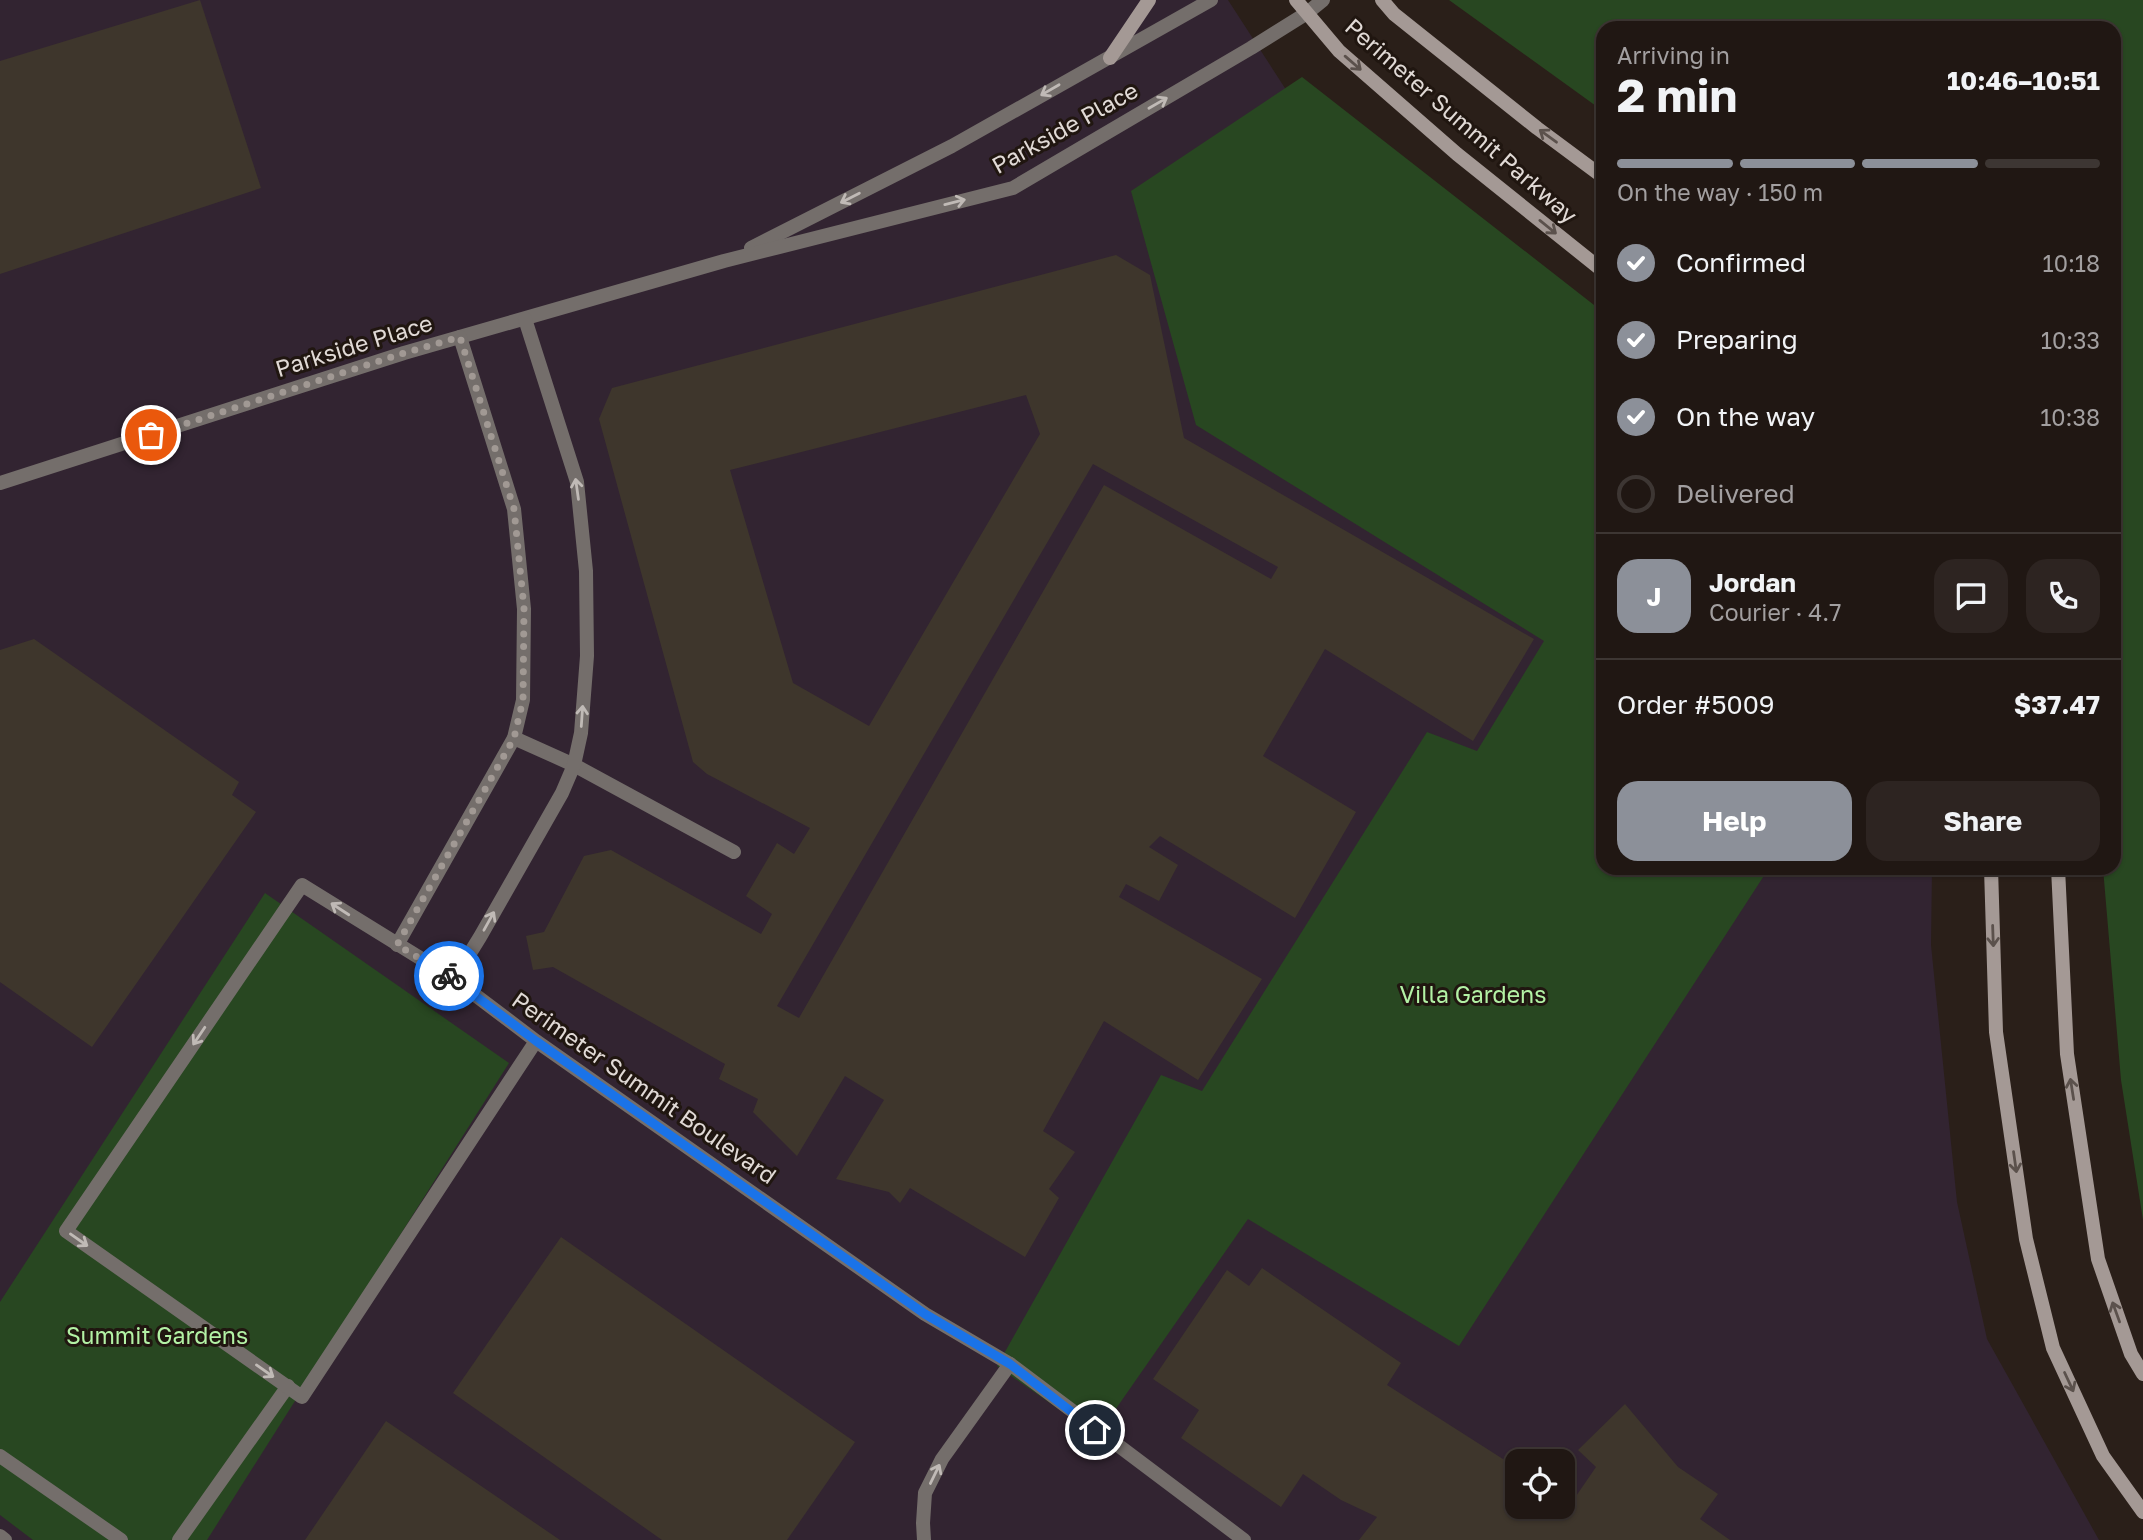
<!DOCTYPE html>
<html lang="en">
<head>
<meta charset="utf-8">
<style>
	body { margin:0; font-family:"Golos Text",sans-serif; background:#2d2421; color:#f1f3f6; height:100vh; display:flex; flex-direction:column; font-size:26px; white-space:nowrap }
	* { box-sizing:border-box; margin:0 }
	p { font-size:23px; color:#a29fa0 }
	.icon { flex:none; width:38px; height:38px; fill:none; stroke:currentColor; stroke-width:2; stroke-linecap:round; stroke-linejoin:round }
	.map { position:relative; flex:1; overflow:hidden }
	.panel { position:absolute; left:1596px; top:21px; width:525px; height:854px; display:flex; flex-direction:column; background:#201713; border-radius:21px; box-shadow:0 2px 5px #0004,0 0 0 2px #3d3633 }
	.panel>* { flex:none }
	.buttons { position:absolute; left:1505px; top:1449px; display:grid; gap:14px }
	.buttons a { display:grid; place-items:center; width:70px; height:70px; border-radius:14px; background:#201713; box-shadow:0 2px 5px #0004,0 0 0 2px #3d3633; font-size:35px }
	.pin { position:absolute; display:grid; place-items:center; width:60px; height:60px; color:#fff; margin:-30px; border:4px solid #fff; border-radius:50%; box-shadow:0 2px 7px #0007 }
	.courier { position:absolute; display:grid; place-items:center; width:70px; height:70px; margin:-35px; border:5px solid #1a73e8; border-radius:50%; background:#fff; color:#222; box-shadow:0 2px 9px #0007 }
	.headline em { font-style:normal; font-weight:700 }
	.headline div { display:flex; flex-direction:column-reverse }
	.headline { display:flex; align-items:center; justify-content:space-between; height:119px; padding:0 21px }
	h1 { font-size:46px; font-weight:700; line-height:52px }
	.bar { display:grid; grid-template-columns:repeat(4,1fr); gap:10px 7px; align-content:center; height:84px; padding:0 21px }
	.bar i { height:9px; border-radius:5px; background:#3d3633 }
	.bar .current { background:#8c9099 }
	.bar p { grid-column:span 4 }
	.line { display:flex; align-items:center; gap:18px; padding:0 21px; border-top:2px solid #3d3633 }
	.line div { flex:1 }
	.round { display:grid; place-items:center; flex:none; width:74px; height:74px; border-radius:21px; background:#2d2421 }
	ol { padding:0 21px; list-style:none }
	li { display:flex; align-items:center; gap:21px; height:77px }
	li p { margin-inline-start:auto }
	li .icon { padding:7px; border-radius:50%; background:#8c9099; color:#fff; stroke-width:4 }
	li:last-child { color:#a29fa0 }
	li i { width:38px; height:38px; border:4px solid #3d3633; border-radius:50% }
	.cta { display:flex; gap:14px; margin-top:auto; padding:14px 21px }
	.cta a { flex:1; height:80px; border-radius:21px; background:#8c9099; color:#fff; font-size:28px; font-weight:700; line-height:80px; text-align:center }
	.cta a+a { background:#2d2421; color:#f1f3f6 }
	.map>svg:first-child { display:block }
</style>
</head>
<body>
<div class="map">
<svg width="2143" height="1540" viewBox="0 0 2143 1540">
	<rect width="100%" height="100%" fill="#2a1f19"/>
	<path fill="#322431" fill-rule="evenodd" d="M0,0H1228L1303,116L1603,333V868H1932L1931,945L1957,1202L1987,1339L2099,1540H0ZM1517,1461H1563V1507H1517Z"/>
	<g fill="#284721">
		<polygon points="1449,0 2143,0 2143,1220 2121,1080 2103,868 2114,868 2114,28 1603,28 1603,111"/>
		<polygon points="1302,77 1603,312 1603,868 1769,868 1459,1346 1248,1219 1097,1436 997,1366 1161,1075 1202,1091 1427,732 1477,751 1544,641 1196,425 1131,191"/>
		<polygon points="265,893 509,1063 207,1540 33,1540 0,1515 0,1302"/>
	</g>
	<g fill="#3e362c" fill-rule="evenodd">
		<polygon points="200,0 261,188 0,274 0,61"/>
		<path d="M1116,255L1150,275L1184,438L1534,639L1473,741L1325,649L1263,756L1356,812L1295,918L1160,836L1149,847L1178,865L1159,901L1126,884L1119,897L1262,979L1198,1080L1104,1021L1043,1131L1075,1152L1049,1189L1059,1198L1025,1257L910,1188L900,1203L889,1192L836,1179L884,1100L845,1076L797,1156L753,1112L758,1099L719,1079L725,1064L553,967L533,970L526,936L544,932L584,856L611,850L761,934L772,914L746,896L777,843L794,854L810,828L707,774L693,762L599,419L612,388ZM1026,395L1040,434L869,726L793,683L730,470ZM1093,464L1278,567L1271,579L1104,485L799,1018L777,1006Z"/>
		<polygon points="34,639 239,782 232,795 256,812 92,1047 0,982 0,650"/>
		<polygon points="561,1237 855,1442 787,1540 662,1540 453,1393"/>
		<polygon points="1262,1268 1401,1363 1387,1385 1517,1468 1517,1507 1563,1507 1563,1496 1572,1502 1596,1467 1578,1450 1625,1404 1678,1467 1718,1494 1700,1519 1730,1540 1359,1540 1377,1517 1341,1500 1303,1474 1281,1507 1181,1438 1199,1410 1153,1379 1227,1270 1249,1286"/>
		<polygon points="386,1421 560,1540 305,1540"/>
	</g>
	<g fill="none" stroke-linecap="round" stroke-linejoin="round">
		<g stroke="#746e6b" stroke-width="14">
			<polyline points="514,738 574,765 734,852"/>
			<polyline points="0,1456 121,1540"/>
			<polyline points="0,1536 5,1540"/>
			<polyline points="179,1540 288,1386"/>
			<polyline points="924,1540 923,1523 925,1493 942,1459 1010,1364"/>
		</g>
		<g stroke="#746e6b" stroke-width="14">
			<polyline points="751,248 952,146 1211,0"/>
			<polyline points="0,483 404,353 724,261 1013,188 1251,48 1307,13 1323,0"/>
			<polyline points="397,945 514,738 523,700 524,609 514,509 460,337"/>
			<polyline points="454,979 480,937 562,793 574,765 581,733 587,656 586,571 577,482 525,319"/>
			<polyline points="536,1041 302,1397 66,1231 302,885 454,979 536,1041 925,1314 1010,1364 1244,1540"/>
		</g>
		<g stroke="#a49995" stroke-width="14">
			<polyline points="1296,0 1339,51 1457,154 1603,271"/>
			<polyline points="1382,0 1394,14 1537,128 1603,177"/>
			<polyline points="1110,58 1149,0"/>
			<polyline points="1991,868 1996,1032 2026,1239 2053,1348 2103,1456 2143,1512"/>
			<polyline points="2058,868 2067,1054 2098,1259 2131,1354 2143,1374"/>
		</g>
	</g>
	<defs><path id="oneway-shaft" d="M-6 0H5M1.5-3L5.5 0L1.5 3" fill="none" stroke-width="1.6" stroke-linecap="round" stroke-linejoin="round" transform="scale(1.75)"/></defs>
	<g stroke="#5b514c">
		<use href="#oneway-shaft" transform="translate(1353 63) rotate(41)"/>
		<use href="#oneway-shaft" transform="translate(1548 136) rotate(-144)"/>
		<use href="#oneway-shaft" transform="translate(1548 227) rotate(39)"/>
		<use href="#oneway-shaft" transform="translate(1993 936) rotate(88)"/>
		<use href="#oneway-shaft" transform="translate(2072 1089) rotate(-99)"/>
		<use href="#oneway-shaft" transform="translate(2015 1162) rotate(82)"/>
		<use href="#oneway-shaft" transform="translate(2116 1312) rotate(-110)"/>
		<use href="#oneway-shaft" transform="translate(2069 1382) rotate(65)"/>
	</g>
	<g stroke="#c0bab6">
		<use href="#oneway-shaft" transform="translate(1050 90) rotate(150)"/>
		<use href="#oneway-shaft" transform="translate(1158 103) rotate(-30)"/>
		<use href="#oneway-shaft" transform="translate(850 198) rotate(153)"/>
		<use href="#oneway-shaft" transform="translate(955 202) rotate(-14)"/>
		<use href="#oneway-shaft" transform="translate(577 489) rotate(-98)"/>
		<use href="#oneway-shaft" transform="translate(582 716) rotate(-86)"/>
		<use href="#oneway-shaft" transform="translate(340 909) rotate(-147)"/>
		<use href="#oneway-shaft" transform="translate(489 921) rotate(-61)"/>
		<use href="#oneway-shaft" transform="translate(199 1036) rotate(124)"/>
		<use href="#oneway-shaft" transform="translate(79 1240) rotate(35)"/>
		<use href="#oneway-shaft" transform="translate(265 1371) rotate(35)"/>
		<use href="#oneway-shaft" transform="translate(935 1474) rotate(-64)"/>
	</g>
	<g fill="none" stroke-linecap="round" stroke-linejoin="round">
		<polyline stroke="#a19994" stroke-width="7" stroke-dasharray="0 12.6" points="151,435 404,353 460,337 514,509 524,608 523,700 514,738 397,945 449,976"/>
		<polyline stroke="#1a73e8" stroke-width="9" points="449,976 536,1041 925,1314 1010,1364 1095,1430"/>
	</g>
	<g text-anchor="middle" stroke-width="6" stroke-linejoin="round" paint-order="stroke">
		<g font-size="23" fill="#e1dad6" stroke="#201610">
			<text transform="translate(1461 121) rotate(41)" y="8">Perimeter Summit Parkway</text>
			<text transform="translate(1065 128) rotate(-29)" y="8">Parkside Place</text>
			<text transform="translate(354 346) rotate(-17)" y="8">Parkside Place</text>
			<text transform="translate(644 1088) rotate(35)" y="8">Perimeter Summit Boulevard</text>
		</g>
		<g font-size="23" fill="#b3f2a5" stroke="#201610">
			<text x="1473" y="1003">Villa Gardens</text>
			<text x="157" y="1344">Summit Gardens</text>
		</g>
	</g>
</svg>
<div class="buttons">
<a><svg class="icon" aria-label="locate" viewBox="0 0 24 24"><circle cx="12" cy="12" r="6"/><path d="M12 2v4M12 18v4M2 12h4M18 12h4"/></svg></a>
</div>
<div class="pin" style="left:151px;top:435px;background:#ea580c"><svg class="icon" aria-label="bag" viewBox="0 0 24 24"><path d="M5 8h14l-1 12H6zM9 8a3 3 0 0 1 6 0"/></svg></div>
<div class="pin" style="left:1095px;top:1430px;background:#1f2937"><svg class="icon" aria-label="home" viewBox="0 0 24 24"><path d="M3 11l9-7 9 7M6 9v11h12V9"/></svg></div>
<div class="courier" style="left:449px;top:976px"><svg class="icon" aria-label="bike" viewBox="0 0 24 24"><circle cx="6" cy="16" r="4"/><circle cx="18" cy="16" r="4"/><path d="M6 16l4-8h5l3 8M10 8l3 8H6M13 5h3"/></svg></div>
<section class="panel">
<div class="headline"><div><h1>2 min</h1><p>Arriving in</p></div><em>10:46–10:51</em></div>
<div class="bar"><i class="current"></i><i class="current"></i><i class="current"></i><i></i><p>On the way · 150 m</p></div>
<ol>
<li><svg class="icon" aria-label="check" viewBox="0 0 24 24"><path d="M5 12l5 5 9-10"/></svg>Confirmed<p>10:18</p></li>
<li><svg class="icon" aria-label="check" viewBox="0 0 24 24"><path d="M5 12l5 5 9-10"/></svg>Preparing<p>10:33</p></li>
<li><svg class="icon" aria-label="check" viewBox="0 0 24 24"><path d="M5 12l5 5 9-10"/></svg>On the way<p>10:38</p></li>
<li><i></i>Delivered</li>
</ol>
<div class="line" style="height:126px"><b class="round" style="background:#8c9099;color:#fff">J</b><div><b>Jordan</b><p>Courier · 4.7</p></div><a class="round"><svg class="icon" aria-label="chat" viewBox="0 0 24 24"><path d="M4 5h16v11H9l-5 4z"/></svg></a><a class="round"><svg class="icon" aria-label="phone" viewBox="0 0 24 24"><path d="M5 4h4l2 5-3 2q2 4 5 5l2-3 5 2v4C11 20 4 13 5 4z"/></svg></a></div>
<div class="line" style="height:91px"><div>Order #5009</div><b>$37.47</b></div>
<div class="cta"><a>Help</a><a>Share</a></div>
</section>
</div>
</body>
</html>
